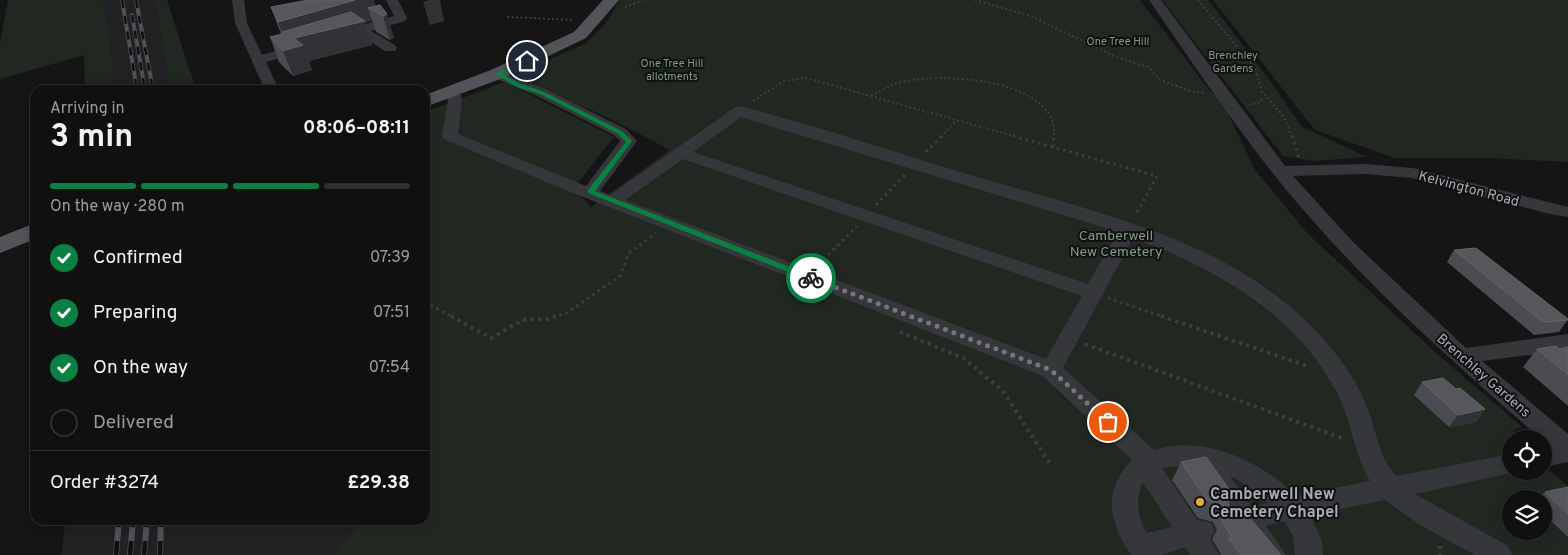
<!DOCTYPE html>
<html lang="en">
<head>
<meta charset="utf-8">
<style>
	body { margin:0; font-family:Overpass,sans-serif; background:#191919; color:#f1f3f6; height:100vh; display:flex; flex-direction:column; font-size:19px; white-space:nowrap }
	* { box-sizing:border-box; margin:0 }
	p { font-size:16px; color:#9c9d9f }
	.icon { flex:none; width:28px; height:28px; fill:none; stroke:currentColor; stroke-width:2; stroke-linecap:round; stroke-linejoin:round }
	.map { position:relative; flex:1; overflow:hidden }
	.drawer { position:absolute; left:30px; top:85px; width:400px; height:440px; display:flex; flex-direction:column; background:#101010; border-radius:15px; box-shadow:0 2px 12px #0003,0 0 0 1px #303030 }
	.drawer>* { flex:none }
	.buttons { position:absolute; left:1502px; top:430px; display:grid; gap:10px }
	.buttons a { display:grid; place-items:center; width:50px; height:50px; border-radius:50%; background:#101010; box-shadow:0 2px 12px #0003,0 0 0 1px #303030; font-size:25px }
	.pin { position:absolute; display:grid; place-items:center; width:42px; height:42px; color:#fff; margin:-21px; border:2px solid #fff; border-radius:50%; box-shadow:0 1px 5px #0007 }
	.courier { position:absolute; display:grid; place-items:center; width:50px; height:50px; margin:-25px; border:4px solid #0b8043; border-radius:50%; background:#fff; color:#222; box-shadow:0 1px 6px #0007 }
	.head em { font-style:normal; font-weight:700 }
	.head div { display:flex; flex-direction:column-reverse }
	.head { display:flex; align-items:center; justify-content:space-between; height:85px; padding:0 20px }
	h1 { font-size:32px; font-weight:700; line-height:38px }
	.bar { display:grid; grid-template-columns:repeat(4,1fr); gap:8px 5px; align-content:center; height:60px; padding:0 20px }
	.bar i { height:6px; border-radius:4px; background:#303030 }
	.bar .on { background:#0b8043 }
	.bar p { grid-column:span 4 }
	.line { display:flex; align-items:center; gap:12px; padding:0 20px; border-top:1px solid #303030 }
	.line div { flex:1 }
	ol { padding:0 20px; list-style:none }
	li { display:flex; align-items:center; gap:15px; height:55px }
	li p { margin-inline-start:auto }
	li .icon { padding:5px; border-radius:50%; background:#0b8043; color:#fff; stroke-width:4 }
	li:last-child { color:#9c9d9f }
	li i { width:28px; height:28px; border:2px solid #303030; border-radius:50% }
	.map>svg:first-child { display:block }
</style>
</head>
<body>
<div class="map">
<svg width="1568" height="555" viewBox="0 0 1568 555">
	<rect width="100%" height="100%" fill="#151516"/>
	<g fill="#212123">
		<polygon points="103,0 155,0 171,90 114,90 111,47"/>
		<polygon points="66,520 361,520 335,555 61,555"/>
	</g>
	<g fill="#212822" fill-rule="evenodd">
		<polygon points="8,0 103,0 111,47 114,90 85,90 84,55 0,79 0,44"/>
		<polygon points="155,0 167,0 196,90 171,90"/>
		<path d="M620,0H1140L1210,91L1223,103L1255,170L1308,234L1434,351L1522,427L1514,430L1515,439H1511V471H1544V466L1568,486V555H335L361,520H425V112L505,82L614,137L574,188L591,207L670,150L609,118L511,76L585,44L606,23ZM1511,499H1544V531H1511Z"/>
		<polygon points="1162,0 1208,0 1266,75 1302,127 1367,157 1314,161 1283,156"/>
		<polygon points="1213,0 1568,0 1568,162 1488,158 1395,158 1315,130"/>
	</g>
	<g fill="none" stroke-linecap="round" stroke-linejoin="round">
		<g stroke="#3c3e42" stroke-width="2" stroke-dasharray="2 2.5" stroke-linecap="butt">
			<polyline points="975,0 1031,16 1116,57 1148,67 1160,80 1190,91 1204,93"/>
			<polyline points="1198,0 1255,68 1262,92 1284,117 1292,137"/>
			<polyline points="625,7 643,0"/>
			<polyline points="507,17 574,20"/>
			<path d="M871,96C882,89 893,83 906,81C946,73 1059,79 1054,137"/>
			<polyline points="753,101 784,81 806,78 1017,137"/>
			<polyline points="1249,105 1260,102 1264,97"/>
			<polyline points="941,137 957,120"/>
		</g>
		<g stroke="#3c3e42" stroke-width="3" stroke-dasharray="2.5 4" stroke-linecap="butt">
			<polyline points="1013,136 1157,176 1135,216"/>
			<polyline points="1292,136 1299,158"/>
			<polyline points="1053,147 1054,136"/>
			<polyline points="926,152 942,136"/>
			<polyline points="876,205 905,175"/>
			<polyline points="819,264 857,226"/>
			<polyline points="1108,298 1164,317"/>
			<polyline points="425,302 453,317"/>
			<polyline points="553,317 567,313 620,276 629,253 656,233"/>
		</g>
		<g stroke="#3c3e42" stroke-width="4" stroke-dasharray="3 4.5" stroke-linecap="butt">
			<polyline points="451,316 491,338 523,320 547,319 557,316"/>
			<polyline points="1161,316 1310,367"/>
			<polyline points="900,332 963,358 1003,391 1050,464"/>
			<polyline points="1085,344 1344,439"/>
			<polyline points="1440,546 1440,555"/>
		</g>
		<g fill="#36373b" fill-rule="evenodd">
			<polygon points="232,0 244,0 247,23 262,55 303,43 310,47 308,50 266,62 279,90 265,90 235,23"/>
			<polygon points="386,0 398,0 407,18 405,21 371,31 395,45 397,48 395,51 385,51 359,34 342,39 337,38 335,35 337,32 394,16"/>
			<path d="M1149,0H1161L1285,166L1365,164L1413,168L1568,207V217L1550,214L1412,178L1365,174L1293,176L1353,242L1466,348L1568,334V350L1482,361L1568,434V462L1544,467V447L1549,446L1544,439H1541C1459,367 1377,295 1306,213C1248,147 1199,72 1149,0Z"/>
			<path d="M497,70L547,90L626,129L637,141L600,191L610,195L734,108L739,106C815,125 890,151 964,173C1085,210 1226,236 1316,331C1337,353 1356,379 1367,407C1376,430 1379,457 1396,476L1511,454V471H1520L1415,494L1508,546L1512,555H1475L1420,525L1385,500L1310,515L1322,541L1323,555H1295L1293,536L1284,521L1266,526L1286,555H1256L1240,533L1234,534L1224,531L1220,523L1227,514L1203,478L1207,471L1210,470L1178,466L1162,468L1197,520L1211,523L1215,531L1210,539L1219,555H1190L1185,547L1162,555H1131C1109,522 1102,490 1132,460L1043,376L568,191L444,139L442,136L448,101L446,91L453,87L460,91L462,101L458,134L586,186L620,141L614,135L537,96L492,77L490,74ZM741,117L1080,220L1118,232L1088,284L693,152ZM683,159L1082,296L1046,359L625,200ZM1133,238C1213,267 1297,314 1337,393C1352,421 1354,454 1370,481L1295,496C1263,461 1202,434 1154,450L1063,368ZM1229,475L1249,487L1268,503L1252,507ZM1143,482L1172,527L1147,533C1137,517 1135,499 1143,482Z"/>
		</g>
		<g fill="#525459" fill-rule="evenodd">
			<polygon points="603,0 619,0 586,38 503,78 425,107 425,95 491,70 574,32"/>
			<polygon points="35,223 35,239 0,253 0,237"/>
		</g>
		<defs>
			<g id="rail-far1">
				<polyline points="122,0 137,90"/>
				<polyline points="136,0 153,90"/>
				<polyline points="132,15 145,90"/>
			</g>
			<g id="rail">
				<polyline points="116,555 119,520"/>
				<polyline points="130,555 133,520"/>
				<polyline points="144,555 147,520"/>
				<polyline points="160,555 161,520"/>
			</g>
		</defs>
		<use href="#rail-far1" stroke="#4f5155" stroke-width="4"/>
		<use href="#rail" stroke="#4f5155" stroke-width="6"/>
		<use href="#rail-far1" stroke="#101011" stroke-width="2.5" stroke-dasharray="8" stroke-linecap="butt"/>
		<use href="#rail" stroke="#101011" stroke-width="4.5" stroke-dasharray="14" stroke-linecap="butt"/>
	</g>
	<g fill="#4b4c51">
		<polygon points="380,5 394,38 390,40 376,32 372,20 365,23 372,45 309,61 312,70 293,76 279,62 270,37 281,34 271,7 376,6"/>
		<polygon points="1454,250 1568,319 1559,332 1534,335 1447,262"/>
		<polygon points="1568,347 1568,406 1523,367 1537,349 1559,349"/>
		<polygon points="1422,382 1456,389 1485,409 1476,422 1449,427 1414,395"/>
		<polygon points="1181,462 1229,506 1232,514 1281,555 1220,555 1221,554 1212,539 1217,530 1213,522 1198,518 1172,480"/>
		<polygon points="1568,487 1568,537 1544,514 1544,499 1538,499 1545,492"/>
	</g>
	<g fill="#313235">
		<polygon points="355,0 374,0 378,13 368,8 372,20 365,23 372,45 309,61 312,70 293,76 283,51 287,46 278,22"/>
		<polygon points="429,0 440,0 444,21 430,25 423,2"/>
		<polygon points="387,14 394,38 390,40 383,16"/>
		<polygon points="1485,409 1476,422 1449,427 1458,415"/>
	</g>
	<g fill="#55575b" stroke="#626469">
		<polygon points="308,0 355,0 278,22 271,7"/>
		<polygon points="380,5 387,14 383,16 368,8"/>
		<polygon points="351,12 365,21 294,38 303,45 283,51 270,37 283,34 282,32"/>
		<polygon points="1476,248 1568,319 1568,320 1543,322 1454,250"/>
		<polygon points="1556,346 1559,349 1568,347 1568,375 1537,349"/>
		<polygon points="1443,378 1456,389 1460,388 1485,409 1458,415 1422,382"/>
		<polygon points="1206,457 1234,496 1228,503 1232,514 1244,517 1249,517 1281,555 1241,555 1229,539 1231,536 1222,521 1226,512 1222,504 1207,500 1181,462"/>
		<polygon points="1568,487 1568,514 1545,492"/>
	</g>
	<polygon fill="#0b8043" points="525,60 530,61 502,74 522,84 544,92 622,131 632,141 595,191 813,276 813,280 808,280 588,193 588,190 626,142 618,134 540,94 517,87 495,74"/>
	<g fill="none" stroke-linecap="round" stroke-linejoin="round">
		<polyline stroke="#75777d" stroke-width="5" stroke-dasharray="0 9" points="811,278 1051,370 1108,422"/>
	</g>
	<circle fill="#deae44" stroke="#101011" stroke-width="2" cx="1200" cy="502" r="5"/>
	<g text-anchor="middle" stroke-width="4" stroke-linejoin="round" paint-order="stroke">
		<g font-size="11" fill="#819e83" stroke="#101011">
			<text x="1118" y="45">One Tree Hill</text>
			<text x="1233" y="59">Brenchley<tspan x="1233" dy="13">Gardens</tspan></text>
			<text x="672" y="67">One Tree Hill<tspan x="672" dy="13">allotments</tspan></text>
		</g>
		<g font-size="14" fill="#a8acb5" stroke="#101011">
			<text transform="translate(1469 188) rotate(15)" y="5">Kelvington Road</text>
			<text transform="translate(1484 375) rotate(41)" y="5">Brenchley Gardens</text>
		</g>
		<g font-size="14" fill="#819e83" stroke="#101011">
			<text x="1116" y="240">Camberwell<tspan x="1116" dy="16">New Cemetery</tspan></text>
		</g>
		<g font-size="16" font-weight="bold" fill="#a8acb5" stroke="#101011" text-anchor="start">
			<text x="1210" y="499">Camberwell New<tspan x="1210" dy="18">Cemetery Chapel</tspan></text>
		</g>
	</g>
</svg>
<div class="buttons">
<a><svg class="icon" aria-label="locate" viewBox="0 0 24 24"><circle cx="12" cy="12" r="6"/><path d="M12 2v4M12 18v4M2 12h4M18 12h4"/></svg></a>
<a><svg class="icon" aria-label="layers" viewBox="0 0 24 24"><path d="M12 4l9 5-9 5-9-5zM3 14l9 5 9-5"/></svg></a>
</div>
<div class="pin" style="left:1108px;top:422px;background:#ea580c"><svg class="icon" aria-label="bag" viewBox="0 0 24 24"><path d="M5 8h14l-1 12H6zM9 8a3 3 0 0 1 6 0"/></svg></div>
<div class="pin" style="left:527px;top:61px;background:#1f2937"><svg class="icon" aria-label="home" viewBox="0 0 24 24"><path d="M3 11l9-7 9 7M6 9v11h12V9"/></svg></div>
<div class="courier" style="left:811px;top:278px"><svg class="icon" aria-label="bike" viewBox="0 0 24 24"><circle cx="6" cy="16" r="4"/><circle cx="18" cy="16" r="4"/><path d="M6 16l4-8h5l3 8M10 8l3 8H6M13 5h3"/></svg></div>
<section class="drawer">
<div class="head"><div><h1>3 min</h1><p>Arriving in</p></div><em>08:06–08:11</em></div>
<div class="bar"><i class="on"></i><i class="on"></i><i class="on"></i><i></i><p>On the way · 280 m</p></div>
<ol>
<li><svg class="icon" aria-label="check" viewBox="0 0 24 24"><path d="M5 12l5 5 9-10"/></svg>Confirmed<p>07:39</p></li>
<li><svg class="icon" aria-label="check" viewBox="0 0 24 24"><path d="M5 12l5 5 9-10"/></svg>Preparing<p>07:51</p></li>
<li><svg class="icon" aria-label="check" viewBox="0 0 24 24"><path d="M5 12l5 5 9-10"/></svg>On the way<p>07:54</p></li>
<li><i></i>Delivered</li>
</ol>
<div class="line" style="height:65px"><div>Order #3274</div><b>£29.38</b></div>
</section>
</div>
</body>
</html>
